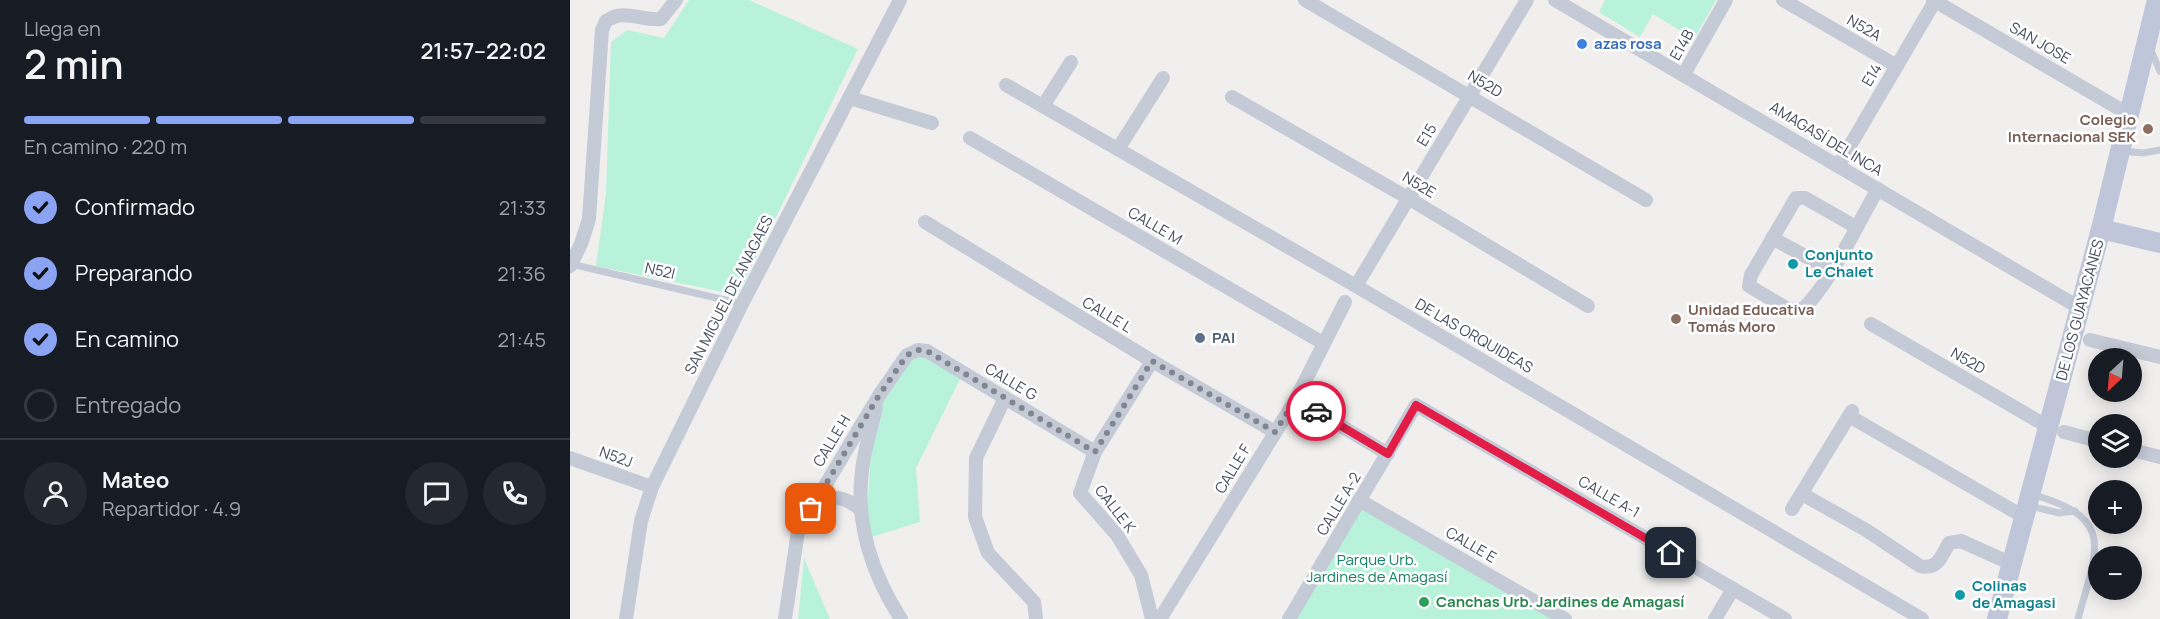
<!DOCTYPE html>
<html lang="es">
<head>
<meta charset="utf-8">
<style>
	body { margin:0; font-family:Manrope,sans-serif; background:#242831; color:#f1f3f6; height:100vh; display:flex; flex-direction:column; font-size:22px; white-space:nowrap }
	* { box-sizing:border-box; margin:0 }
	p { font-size:20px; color:#9ea1a6 }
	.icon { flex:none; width:33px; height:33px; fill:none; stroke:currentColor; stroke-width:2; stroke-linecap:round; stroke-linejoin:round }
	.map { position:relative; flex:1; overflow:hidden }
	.details { display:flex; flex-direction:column; background:#171b24; width:570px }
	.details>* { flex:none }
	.needle { width:39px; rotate:206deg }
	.fabs { position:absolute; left:1518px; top:348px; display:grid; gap:12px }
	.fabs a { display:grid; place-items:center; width:54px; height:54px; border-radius:50%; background:#171b24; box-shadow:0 3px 15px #0003; font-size:30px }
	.pin { position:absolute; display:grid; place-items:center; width:51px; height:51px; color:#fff; margin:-26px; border-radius:12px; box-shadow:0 3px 9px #0006 }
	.courier { position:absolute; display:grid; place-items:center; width:60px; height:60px; margin:-30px; border:4px solid #e11d48; border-radius:50%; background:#fff; color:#222; box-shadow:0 2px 8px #0007 }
	.headline em { font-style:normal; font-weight:600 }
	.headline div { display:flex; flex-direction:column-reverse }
	.headline { display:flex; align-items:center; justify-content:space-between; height:102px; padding:0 24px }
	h1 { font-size:39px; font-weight:600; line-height:45px }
	.bar { display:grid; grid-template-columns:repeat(4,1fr); gap:9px 6px; align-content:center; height:72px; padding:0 24px }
	.bar i { height:8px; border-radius:4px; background:#363941 }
	.bar .current { background:#8aa3f2 }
	.bar p { grid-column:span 4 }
	.line { display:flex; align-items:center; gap:15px; padding:0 24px; border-top:2px solid #363941 }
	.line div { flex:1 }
	.round { display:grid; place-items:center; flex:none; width:63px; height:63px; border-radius:32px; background:#242831 }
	ol { padding:0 24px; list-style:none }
	li { display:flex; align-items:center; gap:18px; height:66px }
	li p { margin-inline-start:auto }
	li .icon { padding:6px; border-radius:50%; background:#8aa3f2; color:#111; stroke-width:4 }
	li:last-child { color:#9ea1a6 }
	li i { width:33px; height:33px; border:3px solid #363941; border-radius:50% }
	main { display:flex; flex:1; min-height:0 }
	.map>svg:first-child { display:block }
</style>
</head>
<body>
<main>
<section class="details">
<div class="headline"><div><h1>2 min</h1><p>Llega en</p></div><em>21:57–22:02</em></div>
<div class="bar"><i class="current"></i><i class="current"></i><i class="current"></i><i></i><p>En camino · 220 m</p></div>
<ol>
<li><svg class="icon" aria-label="check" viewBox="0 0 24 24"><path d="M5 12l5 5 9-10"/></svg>Confirmado<p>21:33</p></li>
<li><svg class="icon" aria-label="check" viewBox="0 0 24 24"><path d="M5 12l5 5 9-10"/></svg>Preparando<p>21:36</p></li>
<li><svg class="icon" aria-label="check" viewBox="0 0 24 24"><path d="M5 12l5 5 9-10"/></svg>En camino<p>21:45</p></li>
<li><i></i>Entregado</li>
</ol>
<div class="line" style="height:108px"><a class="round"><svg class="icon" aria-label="person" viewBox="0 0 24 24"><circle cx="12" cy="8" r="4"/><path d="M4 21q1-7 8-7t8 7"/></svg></a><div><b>Mateo</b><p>Repartidor · 4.9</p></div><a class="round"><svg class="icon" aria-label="chat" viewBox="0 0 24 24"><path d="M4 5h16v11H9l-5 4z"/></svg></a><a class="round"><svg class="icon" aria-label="phone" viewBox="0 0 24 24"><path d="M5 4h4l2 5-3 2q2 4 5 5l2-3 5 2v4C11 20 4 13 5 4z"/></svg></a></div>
</section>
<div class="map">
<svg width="1590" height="619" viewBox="0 0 1590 619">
	<rect width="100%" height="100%" fill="#f1efee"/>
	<g fill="#b9f2db">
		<polygon points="119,0 179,0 288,49 168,295 26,266 36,193 41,42 57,30 94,38"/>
		<polygon points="1035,0 1146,0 1124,39 1083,14 1070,37 1029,12"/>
		<polygon points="355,352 393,373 346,468 350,522 295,539 305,395 323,362"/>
		<polygon points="789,500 995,619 719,619"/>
		<polygon points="234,558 260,619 228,619"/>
	</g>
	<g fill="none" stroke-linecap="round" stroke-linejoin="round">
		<g stroke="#c4cad6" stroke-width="7">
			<polyline points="1580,48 1590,71"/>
			<polyline points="1551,151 1573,153 1590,150"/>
			<polyline points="1,264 172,304"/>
			<path d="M1461,494C1547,518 1527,548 1508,619"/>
			<polyline points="1460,506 1489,513 1505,511"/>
		</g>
		<g stroke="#c4cad6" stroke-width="14">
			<polyline points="735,0 1076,200"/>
			<polyline points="985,0 1510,308"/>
			<polyline points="1213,0 1327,66"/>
			<polyline points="1363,0 1560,115"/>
			<polyline points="1114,74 1156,0"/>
			<polyline points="436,85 786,286 1352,619"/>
			<polyline points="662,97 838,198 1018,306"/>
			<polyline points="280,98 362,123"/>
			<polyline points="473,106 501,62"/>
			<polyline points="400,138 753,343"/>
			<polyline points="548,149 593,78"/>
			<polyline points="1268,166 1365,1"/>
			<polyline points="355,222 582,361 705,432"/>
			<path d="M1286,227L1235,198H1226L1181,275L1179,286L1218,309L1232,310C1261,283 1287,224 1308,189"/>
			<polyline points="1202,238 1261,270"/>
			<path d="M0,266L11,244L19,219L32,30L36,21C54,8 71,21 91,19L106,0"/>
			<polyline points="786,286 957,0"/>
			<polyline points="1301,324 1480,428"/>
			<polyline points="1520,340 1590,357"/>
			<polyline points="582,361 525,452 510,493 547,535 571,575 582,619"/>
			<polyline points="435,398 406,458 405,517 418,553 464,602 466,619"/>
			<polyline points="726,399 818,454"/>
			<path d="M306,408C301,429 294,450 292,471C285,524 303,576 331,619"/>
			<polyline points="1279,416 1454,517"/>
			<polyline points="1494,432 1528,441"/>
			<polyline points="1562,450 1590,457"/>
			<polyline points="0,458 82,487"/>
			<path d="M1232,494L1296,530L1350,566C1368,570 1371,557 1379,543L1391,541L1442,564"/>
			<path d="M246,500C265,495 276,497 291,510"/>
			<polyline points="789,500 995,619"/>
			<polyline points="1222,509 1282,411"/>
			<polyline points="56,619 71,521 82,487 172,304 330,0"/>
			<polyline points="215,619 228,531 308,397 337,355 348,350 357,351 525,452"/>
			<polyline points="590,619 726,399 775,302"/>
			<polyline points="719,619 846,405 1215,619"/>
			<polyline points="1145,619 1163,589"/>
		</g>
		<g stroke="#bfc6d9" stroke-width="20">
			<polyline points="1531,229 1590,243"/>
			<polyline points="1427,619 1531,229 1587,0"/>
		</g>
	</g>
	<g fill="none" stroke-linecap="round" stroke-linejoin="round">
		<polyline stroke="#818690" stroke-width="6" stroke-dasharray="0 10.8" points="241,509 308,397 337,355 348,350 357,351 525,452 582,361 705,432 726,399 746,411"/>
		<polyline stroke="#e11d48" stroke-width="8" points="746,411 818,454 846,405 1101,553"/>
	</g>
	<circle fill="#3f7fe0" stroke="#fff" stroke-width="2" cx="1012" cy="44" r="6"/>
	<g fill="#8d6e63" stroke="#fff" stroke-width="2">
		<circle cx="1578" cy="129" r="6"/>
		<circle cx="1106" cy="319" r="6"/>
	</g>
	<g fill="#0f9aa8" stroke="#fff" stroke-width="2">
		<circle cx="1223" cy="264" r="6"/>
		<circle cx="1390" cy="595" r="6"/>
	</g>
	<circle fill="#5c6f8a" stroke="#fff" stroke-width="2" cx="630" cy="338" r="6"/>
	<circle fill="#2e9e5b" stroke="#fff" stroke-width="2" cx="854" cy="602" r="6"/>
	<g text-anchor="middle" stroke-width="5" stroke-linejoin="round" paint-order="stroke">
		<g font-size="15" fill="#454d5d" stroke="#fff">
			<text transform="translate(1294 28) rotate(30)" y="5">N52A</text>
			<text transform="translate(1470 43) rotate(30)" y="5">SAN JOSE</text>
			<text transform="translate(1112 45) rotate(-61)" y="5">E14B</text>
			<text transform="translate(1302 75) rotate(-59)" y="5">E14</text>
			<text transform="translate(915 84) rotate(31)" y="5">N52D</text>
			<text transform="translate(857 135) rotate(-59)" y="5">E15</text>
			<text transform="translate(1256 139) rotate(31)" y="5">AMAGASÍ DEL INCA</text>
			<text transform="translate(849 185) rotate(31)" y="5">N52E</text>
			<text transform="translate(585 226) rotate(30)" y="5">CALLE M</text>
			<text transform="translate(90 271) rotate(13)" y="5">N52I</text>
			<text transform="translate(159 295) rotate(-63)" y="5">SAN MIGUEL DE ANAGAES</text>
			<text transform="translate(1510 310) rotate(-75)" y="5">DE LOS GUAYACANES</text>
			<text transform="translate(537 315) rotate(31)" y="5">CALLE L</text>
			<text transform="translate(904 336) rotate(30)" y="5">DE LAS ORQUIDEAS</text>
			<text transform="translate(1398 361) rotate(30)" y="5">N52D</text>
			<text transform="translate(441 382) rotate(31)" y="5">CALLE G</text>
			<text transform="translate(262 441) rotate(-59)" y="5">CALLE H</text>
			<text transform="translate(46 457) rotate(20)" y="5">N52J</text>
			<text transform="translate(663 469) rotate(-59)" y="5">CALLE F</text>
			<text transform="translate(1039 497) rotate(30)" y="5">CALLE A-1</text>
			<text transform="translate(769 504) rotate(-59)" y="5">CALLE A-2</text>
			<text transform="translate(545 509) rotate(52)" y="5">CALLE K</text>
			<text transform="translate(901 545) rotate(30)" y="5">CALLE E</text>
		</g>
		<g font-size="15" font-weight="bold" fill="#366cbe" stroke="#fff" text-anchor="start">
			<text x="1024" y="49">azas rosa</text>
		</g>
		<g font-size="15" font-weight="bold" fill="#785e54" stroke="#fff" text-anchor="end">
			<text x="1566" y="125">Colegio<tspan x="1566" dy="17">Internacional SEK</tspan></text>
			<text x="1118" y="315" text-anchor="start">Unidad Educativa<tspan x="1118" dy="17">Tomás Moro</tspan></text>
		</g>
		<g font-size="15" font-weight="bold" fill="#0d838f" stroke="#fff" text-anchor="start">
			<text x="1235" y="260">Conjunto<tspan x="1235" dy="17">Le Chalet</tspan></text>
			<text x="1402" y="591">Colinas<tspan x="1402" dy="17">de Amagasi</tspan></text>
		</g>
		<g font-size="15" font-weight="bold" fill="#4e5e75" stroke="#fff" text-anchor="start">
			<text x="642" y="343">PAI</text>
		</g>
		<g font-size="15" fill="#118361" stroke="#fff">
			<text x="807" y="565">Parque Urb.<tspan x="807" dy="17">Jardines de Amagasí</tspan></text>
		</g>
		<g font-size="15" font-weight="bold" fill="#27864d" stroke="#fff" text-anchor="start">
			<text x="866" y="607">Canchas Urb. Jardines de Amagasí</text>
		</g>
	</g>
</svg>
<div class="fabs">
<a><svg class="needle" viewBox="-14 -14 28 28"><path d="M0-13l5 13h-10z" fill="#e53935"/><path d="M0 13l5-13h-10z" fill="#9ea1a6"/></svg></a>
<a><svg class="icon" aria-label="layers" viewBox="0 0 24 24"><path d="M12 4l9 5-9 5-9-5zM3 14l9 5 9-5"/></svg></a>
<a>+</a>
<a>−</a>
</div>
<div class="pin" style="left:241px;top:509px;background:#ea580c"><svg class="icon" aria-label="bag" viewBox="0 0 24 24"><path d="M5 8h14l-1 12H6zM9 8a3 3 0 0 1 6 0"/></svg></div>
<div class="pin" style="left:1101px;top:553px;background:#1f2937"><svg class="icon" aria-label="home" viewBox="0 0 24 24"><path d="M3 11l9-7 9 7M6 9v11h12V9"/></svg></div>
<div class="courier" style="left:746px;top:411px"><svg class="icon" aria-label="car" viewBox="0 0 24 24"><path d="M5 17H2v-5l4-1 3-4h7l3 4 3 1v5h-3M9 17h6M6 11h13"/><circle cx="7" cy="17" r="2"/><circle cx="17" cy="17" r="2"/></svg></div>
</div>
</main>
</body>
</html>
